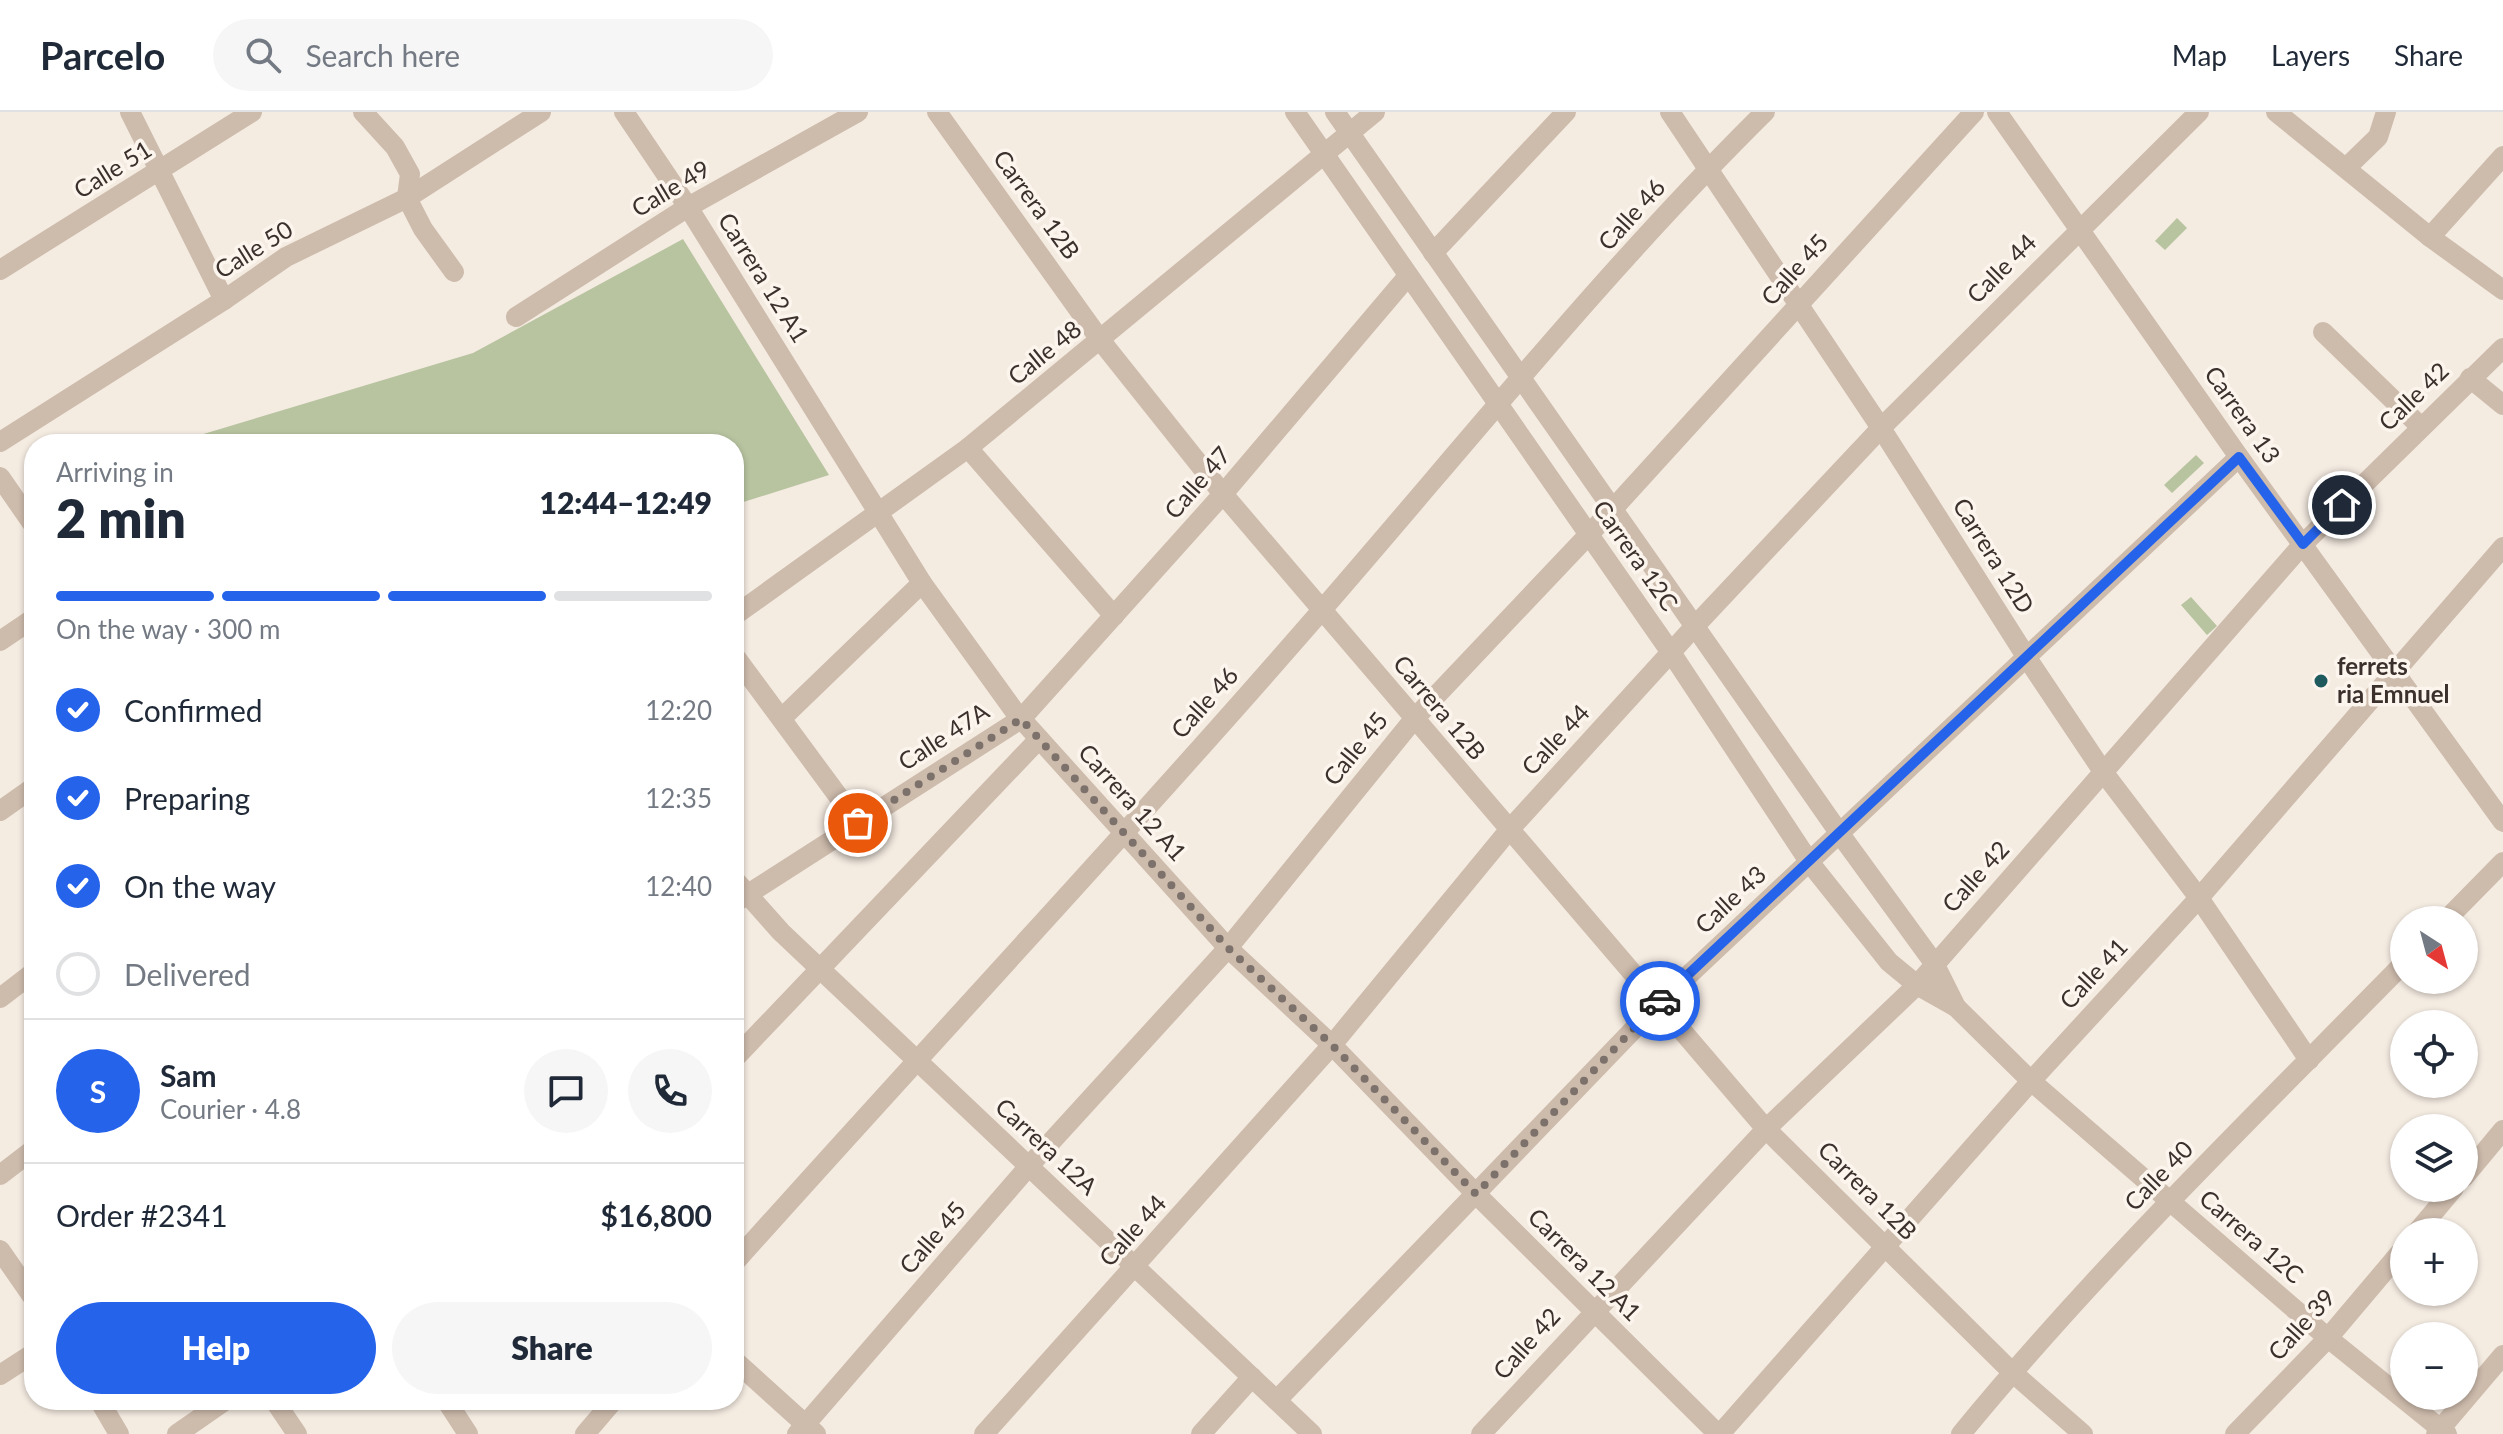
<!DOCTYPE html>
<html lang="en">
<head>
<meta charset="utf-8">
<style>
	body { margin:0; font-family:Lato,sans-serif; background:#f6f6f7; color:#1f2937; height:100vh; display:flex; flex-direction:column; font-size:30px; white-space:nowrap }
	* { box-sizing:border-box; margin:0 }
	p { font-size:26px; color:#747a83 }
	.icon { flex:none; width:44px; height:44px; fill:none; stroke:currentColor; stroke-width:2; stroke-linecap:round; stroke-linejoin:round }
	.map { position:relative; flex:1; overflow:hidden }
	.side { position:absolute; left:24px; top:322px; width:720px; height:976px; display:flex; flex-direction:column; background:#fff; border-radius:32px; box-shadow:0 2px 6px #0004 }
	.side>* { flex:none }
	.needle { width:52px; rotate:144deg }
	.controls { position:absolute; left:2390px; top:794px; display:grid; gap:16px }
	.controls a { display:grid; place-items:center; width:88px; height:88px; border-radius:50%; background:#fff; box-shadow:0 2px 6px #0004; font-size:40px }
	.pin { position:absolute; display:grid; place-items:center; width:68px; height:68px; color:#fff; margin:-34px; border:4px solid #fff; border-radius:50%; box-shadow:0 2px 8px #0007 }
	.courier { position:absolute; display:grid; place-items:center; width:80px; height:80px; margin:-40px; border:6px solid #2563eb; border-radius:50%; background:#fff; color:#222; box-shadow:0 2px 10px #0007 }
	.overview em { font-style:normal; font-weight:800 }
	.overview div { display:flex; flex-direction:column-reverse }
	.overview { display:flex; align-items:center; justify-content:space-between; height:136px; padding:0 32px }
	h1 { font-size:52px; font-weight:800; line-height:60px }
	.bar { display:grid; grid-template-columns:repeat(4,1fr); gap:12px 8px; align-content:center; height:96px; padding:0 32px }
	.bar i { height:10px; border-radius:6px; background:#e0e1e3 }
	.bar .current { background:#2563eb }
	.bar p { grid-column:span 4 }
	.line { display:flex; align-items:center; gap:20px; padding:0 32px; border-top:2px solid #e0e1e3 }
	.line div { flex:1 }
	.round { display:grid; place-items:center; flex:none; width:84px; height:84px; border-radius:42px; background:#f6f6f7 }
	ol { padding:0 32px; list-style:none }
	li { display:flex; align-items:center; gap:24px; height:88px }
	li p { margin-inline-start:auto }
	li .icon { padding:8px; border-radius:50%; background:#2563eb; color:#fff; stroke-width:4 }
	li:last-child { color:#747a83 }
	li i { width:44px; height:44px; border:4px solid #e0e1e3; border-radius:50% }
	.primary-button { display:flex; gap:16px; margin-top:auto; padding:16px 32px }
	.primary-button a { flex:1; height:92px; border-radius:48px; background:#2563eb; color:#fff; font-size:32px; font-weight:800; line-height:92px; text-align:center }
	.primary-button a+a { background:#f6f6f7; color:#1f2937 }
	header { display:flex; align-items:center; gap:48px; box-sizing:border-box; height:112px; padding:0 40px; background:#fff; border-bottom:2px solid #e0e1e3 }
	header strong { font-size:38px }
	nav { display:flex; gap:44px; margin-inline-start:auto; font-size:28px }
	.search { width:560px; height:72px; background:#f6f6f7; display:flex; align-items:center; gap:20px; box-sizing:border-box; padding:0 28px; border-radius:44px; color:#747a83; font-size:30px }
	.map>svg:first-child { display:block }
</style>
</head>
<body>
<header>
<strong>Parcelo</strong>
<div class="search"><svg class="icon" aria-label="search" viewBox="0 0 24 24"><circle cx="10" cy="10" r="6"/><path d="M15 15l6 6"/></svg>Search here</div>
<nav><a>Map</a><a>Layers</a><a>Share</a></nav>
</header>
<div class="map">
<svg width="2503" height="1322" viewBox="0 0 2503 1322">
	<rect width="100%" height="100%" fill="#f4ebe1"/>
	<g fill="#b8c4a0">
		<polygon points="2177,106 2187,116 2165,138 2155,129"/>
		<polygon points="683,127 829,363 734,393 734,332 170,332 473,241"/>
		<polygon points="2196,343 2204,351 2172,381 2164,373"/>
		<polygon points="2191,485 2217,514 2207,523 2181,493"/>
	</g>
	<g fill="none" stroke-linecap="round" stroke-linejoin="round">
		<g stroke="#cdbbac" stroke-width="20">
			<polyline points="130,0 224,188"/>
			<polyline points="363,0 395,35 410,62 407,86 423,117 454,160"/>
			<polyline points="624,0 688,95 922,471 1015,600 1228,836 1332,933 1476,1082 1718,1322"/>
			<polyline points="937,0 1101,229 1223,382 1766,1017 2012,1260 2083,1322"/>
			<polyline points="1295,0 1672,542 1810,751 1889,850 1917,873 1956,895 2031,969 2328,1226 2447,1322"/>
			<polyline points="1335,0 1840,722 1934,851 1956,895"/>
			<polyline points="1670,0 1881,316 2027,546 2104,661 2199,786 2309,948"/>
			<polyline points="1997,0 2239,345 2503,710"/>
			<polyline points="2276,0 2430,125 2503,178"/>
			<polyline points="2346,56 2378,25 2386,0"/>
			<polyline points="2430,125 2503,44"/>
			<polyline points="1433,141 1566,0"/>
			<polyline points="0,158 252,0"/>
			<polyline points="516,205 688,95 858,0"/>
			<polyline points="2323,220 2420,314"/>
			<polyline points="2470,266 2503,293"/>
			<polyline points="0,330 224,188 286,145 407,86 541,0"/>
			<polyline points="968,336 1114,504"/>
			<polyline points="0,365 34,414"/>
			<polyline points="734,504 968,336 1375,0"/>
			<polyline points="0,529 34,506"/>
			<polyline points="734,543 858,711"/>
			<polyline points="783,605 922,471"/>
			<polyline points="0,699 34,675"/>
			<polyline points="734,767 781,820 1312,1322"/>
			<polyline points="734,791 1021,607 1223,382 1408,164"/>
			<polyline points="2446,808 2503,750"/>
			<polyline points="0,886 34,860"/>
			<polyline points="734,947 1039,627"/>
			<polyline points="0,1063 34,1037"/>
			<polyline points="2464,1065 2503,1018"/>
			<polyline points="2417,1120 2454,1076"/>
			<polyline points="0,1138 34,1187"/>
			<path d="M734,1151C929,933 1129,720 1321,499C1467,331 1607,156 1765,0"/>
			<polyline points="734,1248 816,1322"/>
			<polyline points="0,1263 34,1241"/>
			<polyline points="99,1288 119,1322"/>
			<polyline points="274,1288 297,1322"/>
			<polyline points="446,1288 468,1322"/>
			<polyline points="1277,1288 1659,891 2239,345"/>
			<polyline points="177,1322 226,1288"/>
			<polyline points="585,1322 614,1288"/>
			<polyline points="797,1322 1029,1054 1228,836 1414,607 1612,398 1974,0"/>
			<polyline points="984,1322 1332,933 1509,718 1694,515 1881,316 2199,0"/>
			<polyline points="1201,1322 1252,1265"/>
			<polyline points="1481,1322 1766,1017 1917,873 2303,432 2503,236"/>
			<polyline points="1720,1322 2031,969 2199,786 2503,435"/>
			<path d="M1961,1322C2098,1155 2253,1005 2404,851"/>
			<polyline points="2235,1322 2328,1226 2404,1136"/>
			<polyline points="2436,1322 2503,1243"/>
		</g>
	</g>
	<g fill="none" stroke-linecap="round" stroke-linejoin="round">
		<polyline stroke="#7c716b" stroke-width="8" stroke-dasharray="0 14.4" points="858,711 1021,607 1228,836 1332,933 1476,1082 1660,889"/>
		<polyline stroke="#2563eb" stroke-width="10" points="1660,889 2239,345 2303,432 2342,393"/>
	</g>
	<circle fill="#1f5a5e" stroke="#fbf5ee" stroke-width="3" cx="2321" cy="569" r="8"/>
	<g text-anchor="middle" stroke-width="7" stroke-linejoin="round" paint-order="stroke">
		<g font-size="24" fill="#3b302b" stroke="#fbf5ee">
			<text transform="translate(113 58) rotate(-32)" y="8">Calle 51</text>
			<text transform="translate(671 77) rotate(-31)" y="8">Calle 49</text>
			<text transform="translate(1036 93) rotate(54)" y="8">Carrera 12B</text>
			<text transform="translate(1632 103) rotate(-48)" y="8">Calle 46</text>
			<text transform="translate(254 138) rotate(-32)" y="8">Calle 50</text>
			<text transform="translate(2002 157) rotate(-45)" y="8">Calle 44</text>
			<text transform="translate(1795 158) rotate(-48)" y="8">Calle 45</text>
			<text transform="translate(763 166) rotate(58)" y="8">Carrera 12 A1</text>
			<text transform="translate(1045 241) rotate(-39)" y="8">Calle 48</text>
			<text transform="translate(2414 285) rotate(-44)" y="8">Calle 42</text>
			<text transform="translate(2242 303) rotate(55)" y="8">Carrera 13</text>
			<text transform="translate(1198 371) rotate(-49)" y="8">Calle 47</text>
			<text transform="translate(1635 444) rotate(55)" y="8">Carrera 12C</text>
			<text transform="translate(1993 444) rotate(58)" y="8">Carrera 12D</text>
			<text transform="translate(1205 591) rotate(-48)" y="8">Calle 46</text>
			<text transform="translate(1439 596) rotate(50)" y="8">Carrera 12B</text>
			<text transform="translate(944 625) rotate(-33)" y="8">Calle 47A</text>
			<text transform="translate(1556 628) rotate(-47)" y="8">Calle 44</text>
			<text transform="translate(1356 637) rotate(-51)" y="8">Calle 45</text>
			<text transform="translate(1132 691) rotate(48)" y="8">Carrera 12 A1</text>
			<text transform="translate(1976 765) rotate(-48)" y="8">Calle 42</text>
			<text transform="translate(1731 788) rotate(-43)" y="8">Calle 43</text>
			<text transform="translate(2094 862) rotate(-47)" y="8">Calle 41</text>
			<text transform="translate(1046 1035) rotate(43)" y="8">Carrera 12A</text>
			<text transform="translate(2159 1064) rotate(-46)" y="8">Calle 40</text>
			<text transform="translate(1867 1079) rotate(45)" y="8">Carrera 12B</text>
			<text transform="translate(1133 1119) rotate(-48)" y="8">Calle 44</text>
			<text transform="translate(2251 1125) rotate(41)" y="8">Carrera 12C</text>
			<text transform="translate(933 1126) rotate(-49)" y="8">Calle 45</text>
			<text transform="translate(1584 1153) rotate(45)" y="8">Carrera 12 A1</text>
			<text transform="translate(2302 1213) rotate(-48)" y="8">Calle 39</text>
			<text transform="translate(1527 1232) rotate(-48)" y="8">Calle 42</text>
		</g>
		<g font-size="24" font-weight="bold" fill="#3b302b" stroke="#fbf5ee" text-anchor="start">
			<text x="2337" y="563">ferrets<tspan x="2337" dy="28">ria Emnuel</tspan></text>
		</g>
	</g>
</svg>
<div class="controls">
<a><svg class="needle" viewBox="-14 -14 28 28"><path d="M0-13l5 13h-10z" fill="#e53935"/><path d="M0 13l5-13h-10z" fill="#747a83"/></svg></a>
<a><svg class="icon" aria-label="locate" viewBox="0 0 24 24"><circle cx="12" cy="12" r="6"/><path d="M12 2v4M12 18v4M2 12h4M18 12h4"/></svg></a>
<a><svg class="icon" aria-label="layers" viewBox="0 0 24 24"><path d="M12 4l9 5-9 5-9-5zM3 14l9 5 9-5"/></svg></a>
<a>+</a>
<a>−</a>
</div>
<div class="pin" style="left:858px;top:711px;background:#ea580c"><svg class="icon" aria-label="bag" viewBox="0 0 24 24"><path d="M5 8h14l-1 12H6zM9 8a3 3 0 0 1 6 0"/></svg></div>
<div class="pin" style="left:2342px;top:393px;background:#1f2937"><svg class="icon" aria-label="home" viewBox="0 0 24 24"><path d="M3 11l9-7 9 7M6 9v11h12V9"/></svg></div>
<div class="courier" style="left:1660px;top:889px"><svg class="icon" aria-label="car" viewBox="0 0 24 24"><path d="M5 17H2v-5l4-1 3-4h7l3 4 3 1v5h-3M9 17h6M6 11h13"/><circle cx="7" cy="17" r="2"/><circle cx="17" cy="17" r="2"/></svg></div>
<section class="side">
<div class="overview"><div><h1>2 min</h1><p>Arriving in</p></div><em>12:44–12:49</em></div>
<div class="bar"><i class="current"></i><i class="current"></i><i class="current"></i><i></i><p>On the way · 300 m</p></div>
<ol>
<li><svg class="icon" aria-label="check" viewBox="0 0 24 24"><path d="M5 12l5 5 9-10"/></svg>Confirmed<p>12:20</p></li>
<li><svg class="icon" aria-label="check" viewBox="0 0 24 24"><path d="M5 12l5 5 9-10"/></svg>Preparing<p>12:35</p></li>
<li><svg class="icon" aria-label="check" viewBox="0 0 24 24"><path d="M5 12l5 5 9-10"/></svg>On the way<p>12:40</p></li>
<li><i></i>Delivered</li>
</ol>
<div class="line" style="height:144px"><b class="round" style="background:#2563eb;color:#fff">S</b><div><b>Sam</b><p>Courier · 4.8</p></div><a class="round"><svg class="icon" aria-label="chat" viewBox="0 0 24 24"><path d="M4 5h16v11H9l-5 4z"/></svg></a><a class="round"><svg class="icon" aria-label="phone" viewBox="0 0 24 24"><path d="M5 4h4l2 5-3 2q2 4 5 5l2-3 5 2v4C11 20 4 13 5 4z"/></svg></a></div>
<div class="line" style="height:104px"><div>Order #2341</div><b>$16,800</b></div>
<div class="primary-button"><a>Help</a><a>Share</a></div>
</section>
</div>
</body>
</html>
